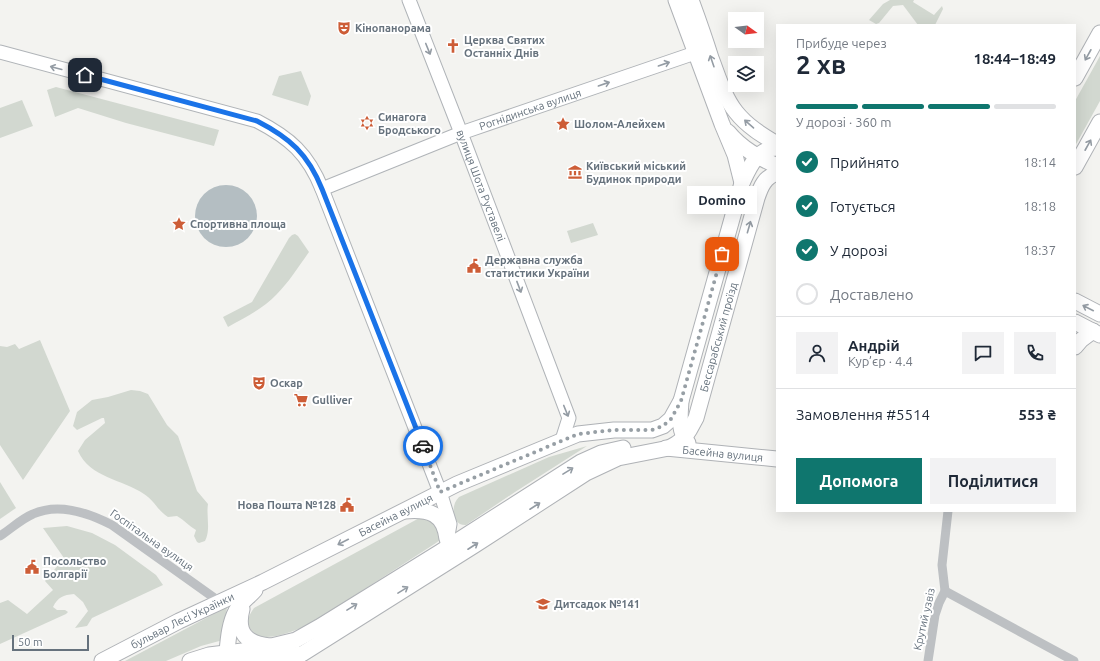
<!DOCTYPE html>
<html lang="uk">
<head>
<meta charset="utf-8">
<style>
	body { margin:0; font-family:Ubuntu,sans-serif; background:#f2f2f3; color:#1f2937; height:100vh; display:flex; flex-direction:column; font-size:15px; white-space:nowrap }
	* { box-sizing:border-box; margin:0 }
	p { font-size:13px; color:#747a83 }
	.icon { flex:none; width:22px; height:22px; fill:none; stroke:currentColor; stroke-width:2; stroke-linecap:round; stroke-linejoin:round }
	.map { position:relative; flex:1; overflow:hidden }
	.details { position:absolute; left:776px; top:24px; width:300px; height:488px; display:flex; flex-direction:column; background:#fff; border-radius:0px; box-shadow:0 4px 16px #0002 }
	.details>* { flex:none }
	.needle { width:26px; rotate:105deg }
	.controls { position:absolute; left:728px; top:12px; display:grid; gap:8px }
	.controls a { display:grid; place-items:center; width:36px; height:36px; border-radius:0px; background:#fff; box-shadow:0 4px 16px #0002; font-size:20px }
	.scale { position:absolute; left:12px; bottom:10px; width:77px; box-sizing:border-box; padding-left:4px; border:2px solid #66727d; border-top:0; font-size:11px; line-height:14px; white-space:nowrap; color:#66727d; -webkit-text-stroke:3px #fff; paint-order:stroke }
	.pin { position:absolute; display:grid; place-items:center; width:34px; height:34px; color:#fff; margin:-17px; border-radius:8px; box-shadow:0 2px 6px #0006 }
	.courier { position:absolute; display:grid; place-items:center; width:40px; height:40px; margin:-20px; border:3px solid #1a73e8; border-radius:50%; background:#fff; color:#222; box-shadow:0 1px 5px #0007 }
	.bubble { position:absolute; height:28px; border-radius:0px; background:#fff; box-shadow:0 4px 16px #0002; font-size:13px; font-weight:700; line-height:28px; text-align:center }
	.overview em { font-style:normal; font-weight:700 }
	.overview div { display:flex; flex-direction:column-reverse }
	.overview { display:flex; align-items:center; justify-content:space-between; height:68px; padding:0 20px }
	h1 { font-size:26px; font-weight:700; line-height:30px }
	.bar { display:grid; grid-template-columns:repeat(4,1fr); gap:6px 4px; align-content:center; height:48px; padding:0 20px }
	.bar i { height:5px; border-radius:3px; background:#e0e1e3 }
	.bar .current { background:#0f766e }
	.bar p { grid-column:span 4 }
	.line { display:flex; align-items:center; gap:10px; padding:0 20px; border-top:1px solid #e0e1e3 }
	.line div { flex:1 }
	.round { display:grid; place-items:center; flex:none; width:42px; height:42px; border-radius:0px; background:#f2f2f3 }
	ol { padding:0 20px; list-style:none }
	li { display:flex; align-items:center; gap:12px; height:44px }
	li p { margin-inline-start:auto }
	li .icon { padding:4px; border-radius:50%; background:#0f766e; color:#fff; stroke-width:4 }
	li:last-child { color:#747a83 }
	li i { width:22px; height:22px; border:2px solid #e0e1e3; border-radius:50% }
	.cta { display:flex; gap:8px; margin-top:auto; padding:8px 20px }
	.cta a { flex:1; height:46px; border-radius:0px; background:#0f766e; color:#fff; font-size:16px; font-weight:700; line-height:46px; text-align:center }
	.cta a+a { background:#f2f2f3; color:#1f2937 }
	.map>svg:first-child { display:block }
</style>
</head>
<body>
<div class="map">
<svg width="1100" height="661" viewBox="0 0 1100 661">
	<rect width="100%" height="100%" fill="#f3f3f0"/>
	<g fill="#d2d8d0">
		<polygon points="890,0 914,0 913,2 934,15 942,6 943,9 935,25 918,25 903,5 893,6 879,23 876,24 869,20 883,4"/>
		<polygon points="1100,56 1100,101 1075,146 1075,101"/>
		<polygon points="301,71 311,96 308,106 272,95 279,76"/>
		<polygon points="56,87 219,130 214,146 126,123 78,108 55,117 47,90"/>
		<polygon points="22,100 33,126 0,138 0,108"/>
		<polygon points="593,223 598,235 571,243 567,231"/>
		<path d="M295,234L298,236L309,252C299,266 289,282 277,294C263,309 245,317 228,327L223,317L252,302L289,238L292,235Z"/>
		<polygon points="40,340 70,411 23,480 0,445 0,346 7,347 15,344 19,349"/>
		<path d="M131,390L140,391L148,394L167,425L178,436L197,491L208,504C206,516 211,530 205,541L199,543L197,542L194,536L196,530C189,526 184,520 177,516L168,517C158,511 154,500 144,494C122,479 90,478 78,451L85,440L105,423L104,418H102L77,430L73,426L77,412L92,400L108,397Z"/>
		<path d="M587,446L515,492L466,525C452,526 450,505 459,497L549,457Z"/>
		<polygon points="0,482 16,508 0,519"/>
		<path d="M423,516L437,519L440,540L436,543L312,623C299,629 259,648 250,628C246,621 249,615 254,608Z"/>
		<path d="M67,526L92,533L115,545L156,575L163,585L92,618L87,626L75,628L88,611L83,602L74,594C63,595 58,597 53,607L57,610H65L68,612L66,614L0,644V603L8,600L27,614L53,590L45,581L64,558L43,528Z"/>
		<polygon points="227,607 223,640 201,646 166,661 125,661"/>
	</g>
	<circle fill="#b4bec2" cx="226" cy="216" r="31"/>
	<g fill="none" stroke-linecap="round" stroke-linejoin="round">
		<defs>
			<g id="secondary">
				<path id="s1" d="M409,0L461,133L569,418L562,440"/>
				<path d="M0,52L257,121C290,138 308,154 322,189L440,492L450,524L448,536"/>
				<path id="s2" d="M322,189L461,133L695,53"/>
			</g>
			<g id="primary">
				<polyline points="676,0 722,124 735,155 742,183"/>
				<path d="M691,0C698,19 705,39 711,58C718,76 724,97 736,112C747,126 762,135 777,144"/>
				<polyline points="1075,78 1100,33"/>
				<path d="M728,132C742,149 758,157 777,166"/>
				<polyline points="1075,167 1100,122"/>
				<polyline points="1075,301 1100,314"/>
				<polyline points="1075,322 1100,335"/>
				<polyline points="1075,347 1081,340 1093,331"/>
				<path d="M688,443C678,431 680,416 681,401L742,183C749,168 757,148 777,148"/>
				<path id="s3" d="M666,448L777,459"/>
				<path d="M405,511C429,509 444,513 447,539"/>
				<path d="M242,609C236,632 246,644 270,646"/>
				<path id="s4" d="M227,653L241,656L264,658L302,654L475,545L586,473L618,458L669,448L676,444L684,438L690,429L696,418L757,198C761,186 765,177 777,173"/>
				<path id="s5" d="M102,661L179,621L263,582L457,484L578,434L614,430H652L663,426L671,419L681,401"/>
				<polyline points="190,661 209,655 259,649 296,640 319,627 440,552 581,462 601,453 623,448"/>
				<path d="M226,661C228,645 228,626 236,611C240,603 249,597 255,590"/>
			</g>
		</defs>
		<use href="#secondary" stroke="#b0b4b8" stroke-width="15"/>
		<use href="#primary" stroke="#afb2b6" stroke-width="17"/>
		<g stroke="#bdc0c3" stroke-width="9">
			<path d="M0,536C11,529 21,519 33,514C59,502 89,513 112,525L220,602"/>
			<polyline points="945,591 1074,661"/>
			<polyline points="928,661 935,615 939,603 945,591 942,565 948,511"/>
		</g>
		<use href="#secondary" stroke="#fff" stroke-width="13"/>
		<use href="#primary" stroke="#fff" stroke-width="15"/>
	</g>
	<defs><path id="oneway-shaft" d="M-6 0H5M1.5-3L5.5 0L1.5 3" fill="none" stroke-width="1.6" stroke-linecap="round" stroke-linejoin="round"/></defs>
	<g stroke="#949ca4">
		<use href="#oneway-shaft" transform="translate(428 49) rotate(68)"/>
		<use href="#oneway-shaft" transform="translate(1088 55) rotate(119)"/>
		<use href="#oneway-shaft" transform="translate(712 61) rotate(-109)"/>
		<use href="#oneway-shaft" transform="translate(664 64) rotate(-19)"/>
		<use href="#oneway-shaft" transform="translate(56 68) rotate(-165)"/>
		<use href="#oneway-shaft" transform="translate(604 84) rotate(-19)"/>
		<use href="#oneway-shaft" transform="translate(749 124) rotate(-139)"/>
		<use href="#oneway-shaft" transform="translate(1088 145) rotate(-61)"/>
		<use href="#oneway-shaft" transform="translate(749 227) rotate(-74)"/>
		<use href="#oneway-shaft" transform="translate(519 287) rotate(69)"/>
		<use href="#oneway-shaft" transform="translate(1088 308) rotate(-153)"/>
		<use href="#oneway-shaft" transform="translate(566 411) rotate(68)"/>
		<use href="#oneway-shaft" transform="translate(568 471) rotate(-32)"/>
		<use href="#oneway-shaft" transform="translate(535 506) rotate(-33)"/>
		<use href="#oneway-shaft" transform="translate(343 542) rotate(153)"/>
		<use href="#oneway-shaft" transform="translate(473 546) rotate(-33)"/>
		<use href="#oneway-shaft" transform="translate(403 590) rotate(-32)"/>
		<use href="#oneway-shaft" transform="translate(352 607) rotate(-32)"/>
	</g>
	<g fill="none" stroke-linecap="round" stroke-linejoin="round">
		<polyline stroke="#979fa5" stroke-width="4" stroke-dasharray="0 7.2" points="423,446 440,492 578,434 614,430 652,430 663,426 671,419 681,401 722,254"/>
		<path stroke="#1a73e8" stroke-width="5" d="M85,75L257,121C290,138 308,154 322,189L423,446"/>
	</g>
	<defs>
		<symbol id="theatre-bare" viewBox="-9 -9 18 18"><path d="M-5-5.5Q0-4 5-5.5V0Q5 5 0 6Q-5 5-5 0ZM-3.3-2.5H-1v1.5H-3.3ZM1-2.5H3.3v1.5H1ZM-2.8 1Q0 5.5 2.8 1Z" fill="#cd5d37" stroke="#fff" stroke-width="2.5" paint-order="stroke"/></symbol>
		<symbol id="church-bare" viewBox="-9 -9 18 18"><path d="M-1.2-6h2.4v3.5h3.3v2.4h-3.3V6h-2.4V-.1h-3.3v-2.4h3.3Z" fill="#cd5d37" stroke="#fff" stroke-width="2.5" paint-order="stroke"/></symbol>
		<symbol id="synagogue-bare" viewBox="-9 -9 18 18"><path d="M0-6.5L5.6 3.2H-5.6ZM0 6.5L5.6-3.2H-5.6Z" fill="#cd5d37" stroke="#fff" stroke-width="2.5" paint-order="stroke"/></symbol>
		<symbol id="sight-bare" viewBox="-9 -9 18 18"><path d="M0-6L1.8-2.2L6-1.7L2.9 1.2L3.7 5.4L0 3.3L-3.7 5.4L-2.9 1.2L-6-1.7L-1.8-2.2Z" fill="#cd5d37" stroke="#fff" stroke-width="2.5" paint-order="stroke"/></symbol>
		<symbol id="museum-bare" viewBox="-9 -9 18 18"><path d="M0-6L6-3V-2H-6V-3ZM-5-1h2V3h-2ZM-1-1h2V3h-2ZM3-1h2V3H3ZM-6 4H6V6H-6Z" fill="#cd5d37" stroke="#fff" stroke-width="2.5" paint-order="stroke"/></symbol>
		<symbol id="civic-bare" viewBox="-9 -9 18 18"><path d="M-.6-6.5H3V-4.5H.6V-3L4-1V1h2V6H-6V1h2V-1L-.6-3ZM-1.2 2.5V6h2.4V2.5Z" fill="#cd5d37" stroke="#fff" stroke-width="2.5" paint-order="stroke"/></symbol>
		<symbol id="supermarket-bare" viewBox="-9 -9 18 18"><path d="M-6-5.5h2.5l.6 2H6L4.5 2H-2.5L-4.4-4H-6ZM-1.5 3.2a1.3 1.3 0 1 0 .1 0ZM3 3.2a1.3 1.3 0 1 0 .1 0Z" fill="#cd5d37" stroke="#fff" stroke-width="2.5" paint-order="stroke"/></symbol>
		<symbol id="school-bare" viewBox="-9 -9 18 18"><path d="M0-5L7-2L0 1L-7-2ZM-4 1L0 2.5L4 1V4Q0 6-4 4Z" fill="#cd5d37" stroke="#fff" stroke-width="2.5" paint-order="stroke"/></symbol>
	</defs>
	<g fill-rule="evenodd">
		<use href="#theatre-bare" x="334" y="18" width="20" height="20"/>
		<use href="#church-bare" x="443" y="36" width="20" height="20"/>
		<use href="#synagogue-bare" x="357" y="113" width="20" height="20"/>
		<use href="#sight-bare" x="553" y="114" width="20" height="20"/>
		<use href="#museum-bare" x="565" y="162" width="20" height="20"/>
		<use href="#sight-bare" x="169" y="214" width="20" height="20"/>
		<use href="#civic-bare" x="464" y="256" width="20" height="20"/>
		<use href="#theatre-bare" x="249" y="373" width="20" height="20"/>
		<use href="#supermarket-bare" x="291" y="390" width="20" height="20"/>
		<use href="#civic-bare" x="337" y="495" width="20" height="20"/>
		<use href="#civic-bare" x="22" y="557" width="20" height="20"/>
		<use href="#school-bare" x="533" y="594" width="20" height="20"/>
	</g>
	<g text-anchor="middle" stroke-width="4" stroke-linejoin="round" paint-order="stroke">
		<g font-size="11" font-weight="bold" fill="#66727d" stroke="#fff" text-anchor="start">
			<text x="355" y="32">Кінопанорама</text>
			<text x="464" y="44">Церква Святих<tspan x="464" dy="13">Останніх Днів</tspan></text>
			<text x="378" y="121">Синагога<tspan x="378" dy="13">Бродського</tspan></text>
			<text x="574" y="128">Шолом-Алейхем</text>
			<text x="586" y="170">Київський міський<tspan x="586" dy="13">Будинок природи</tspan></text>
			<text x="190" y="228">Спортивна площа</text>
			<text x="485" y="264">Державна служба<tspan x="485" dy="13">статистики України</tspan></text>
			<text x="270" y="387">Оскар</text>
			<text x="312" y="404">Gulliver</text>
			<text x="336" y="509" text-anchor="end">Нова Пошта №128</text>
			<text x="43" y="565">Посольство<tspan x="43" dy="13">Болгарії</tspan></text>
			<text x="554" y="608">Дитсадок №141</text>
		</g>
		<g font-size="11" fill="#66727d" stroke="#fff">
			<text dy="4" stroke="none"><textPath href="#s2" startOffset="223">Рогнідинська вулиця</textPath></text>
			<text dy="4" stroke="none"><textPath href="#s1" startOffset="199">вулиця Шота Руставелі</textPath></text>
			<text dy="4" stroke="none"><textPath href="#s4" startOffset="625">Бессарабський проїзд</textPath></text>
			<text dy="4" stroke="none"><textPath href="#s3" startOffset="57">Басейна вулиця</textPath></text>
			<text dy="4" stroke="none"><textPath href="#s5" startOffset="328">Басейна вулиця</textPath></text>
			<text transform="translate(152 540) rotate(35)" y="4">Госпітальна вулиця</text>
			<text transform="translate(924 619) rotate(-77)" y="4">Крутий узвіз</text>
			<text dy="4" stroke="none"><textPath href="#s5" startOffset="90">бульвар Лесі Українки</textPath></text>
		</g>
	</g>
</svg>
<div class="controls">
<a><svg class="needle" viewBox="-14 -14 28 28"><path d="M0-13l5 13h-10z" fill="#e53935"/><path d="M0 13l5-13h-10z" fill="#747a83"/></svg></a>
<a><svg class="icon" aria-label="layers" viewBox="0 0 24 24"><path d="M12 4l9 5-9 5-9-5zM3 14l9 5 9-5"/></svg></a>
</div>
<div class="scale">50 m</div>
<div class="pin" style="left:722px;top:254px;background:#ea580c"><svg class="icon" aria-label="bag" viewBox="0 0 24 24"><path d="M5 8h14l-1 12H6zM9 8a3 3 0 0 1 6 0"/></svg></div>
<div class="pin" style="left:85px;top:75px;background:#1f2937"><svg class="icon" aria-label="home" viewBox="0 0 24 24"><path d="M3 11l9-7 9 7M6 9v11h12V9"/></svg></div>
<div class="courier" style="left:423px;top:446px"><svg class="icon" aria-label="car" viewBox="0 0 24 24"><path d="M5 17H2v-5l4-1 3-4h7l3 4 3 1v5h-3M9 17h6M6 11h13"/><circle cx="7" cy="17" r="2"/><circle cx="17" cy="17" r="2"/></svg></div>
<div class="bubble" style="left:687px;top:186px;width:70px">Domino</div>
<section class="details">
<div class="overview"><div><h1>2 хв</h1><p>Прибуде через</p></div><em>18:44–18:49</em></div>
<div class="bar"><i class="current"></i><i class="current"></i><i class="current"></i><i></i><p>У дорозі · 360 m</p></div>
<ol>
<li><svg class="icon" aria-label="check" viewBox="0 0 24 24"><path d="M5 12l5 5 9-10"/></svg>Прийнято<p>18:14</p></li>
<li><svg class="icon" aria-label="check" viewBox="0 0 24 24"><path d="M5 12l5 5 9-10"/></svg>Готується<p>18:18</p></li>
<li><svg class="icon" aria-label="check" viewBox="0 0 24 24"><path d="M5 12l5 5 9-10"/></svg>У дорозі<p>18:37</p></li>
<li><i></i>Доставлено</li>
</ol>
<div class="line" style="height:72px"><a class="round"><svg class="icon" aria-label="person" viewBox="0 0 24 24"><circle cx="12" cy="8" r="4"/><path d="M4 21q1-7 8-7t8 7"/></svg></a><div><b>Андрій</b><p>Кур’єр · 4.4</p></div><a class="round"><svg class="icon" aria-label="chat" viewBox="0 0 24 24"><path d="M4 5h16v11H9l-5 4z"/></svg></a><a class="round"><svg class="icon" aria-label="phone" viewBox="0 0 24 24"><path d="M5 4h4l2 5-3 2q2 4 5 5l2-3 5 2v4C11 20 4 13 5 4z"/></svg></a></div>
<div class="line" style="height:52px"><div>Замовлення #5514</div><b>553 ₴</b></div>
<div class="cta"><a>Допомога</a><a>Поділитися</a></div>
</section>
</div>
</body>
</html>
